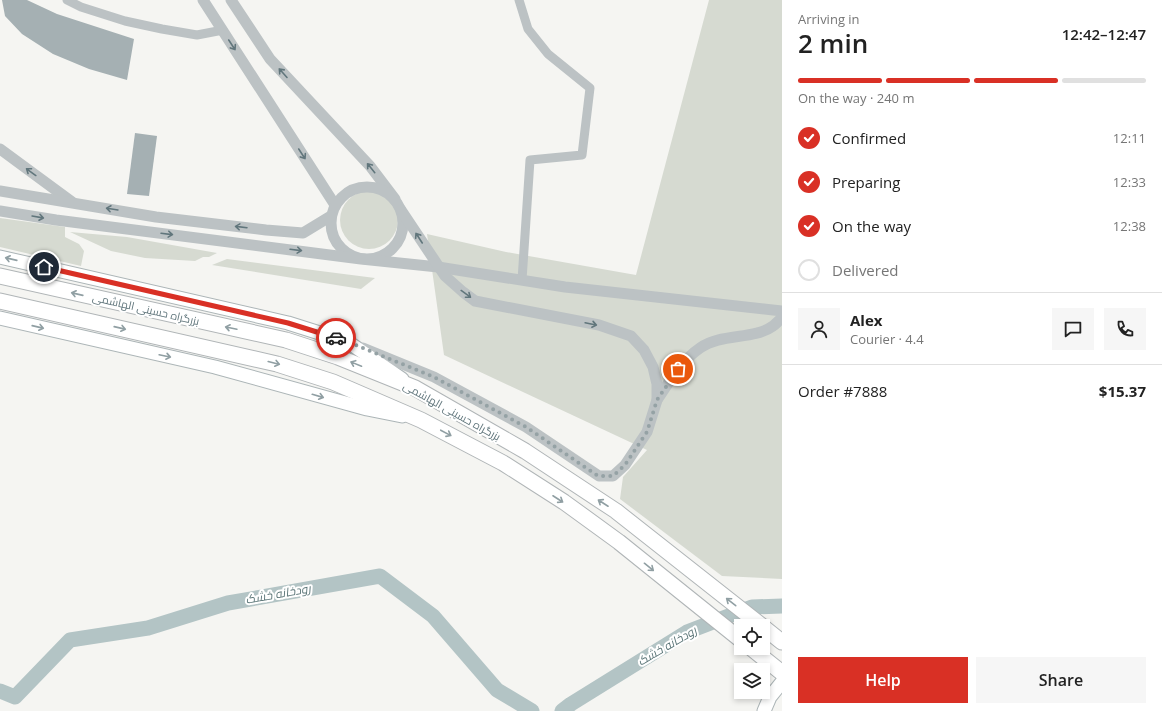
<!DOCTYPE html>
<html lang="en">
<head>
<meta charset="utf-8">
<style>
	body { margin:0; font-family:"Open Sans",Cairo,sans-serif; background:#f6f6f6; color:#222; height:100vh; display:flex; flex-direction:column; font-size:15px; white-space:nowrap }
	* { box-sizing:border-box; margin:0 }
	p { font-size:13px; color:#767676 }
	.icon { flex:none; width:22px; height:22px; fill:none; stroke:currentColor; stroke-width:2; stroke-linecap:round; stroke-linejoin:round }
	.map { position:relative; flex:1; overflow:hidden }
	.details { display:flex; flex-direction:column; background:#fff; width:380px }
	.details>* { flex:none }
	.fabs { position:absolute; left:734px; top:619px; display:grid; gap:8px }
	.fabs a { display:grid; place-items:center; width:36px; height:36px; border-radius:0px; background:#fff; box-shadow:0 2px 6px #0003; font-size:20px }
	.pin { position:absolute; display:grid; place-items:center; width:34px; height:34px; color:#fff; margin:-17px; border:2px solid #fff; border-radius:50%; box-shadow:0 1px 4px #0007 }
	.courier { position:absolute; display:grid; place-items:center; width:40px; height:40px; margin:-20px; border:3px solid #d93025; border-radius:50%; background:#fff; color:#222; box-shadow:0 1px 5px #0007 }
	.summary em { font-style:normal; font-weight:600 }
	.summary div { display:flex; flex-direction:column-reverse }
	.summary { display:flex; align-items:center; justify-content:space-between; height:68px; padding:0 16px }
	h1 { font-size:26px; font-weight:600; line-height:30px }
	.bar { display:grid; grid-template-columns:repeat(4,1fr); gap:6px 4px; align-content:center; height:48px; padding:0 16px }
	.bar i { height:5px; border-radius:3px; background:#e0e0e0 }
	.bar .current { background:#d93025 }
	.bar p { grid-column:span 4 }
	.line { display:flex; align-items:center; gap:10px; padding:0 16px; border-top:1px solid #e0e0e0 }
	.line div { flex:1 }
	.round { display:grid; place-items:center; flex:none; width:42px; height:42px; border-radius:0px; background:#f6f6f6 }
	ol { padding:0 16px; list-style:none }
	li { display:flex; align-items:center; gap:12px; height:44px }
	li p { margin-inline-start:auto }
	li .icon { padding:4px; border-radius:50%; background:#d93025; color:#fff; stroke-width:4 }
	li:last-child { color:#767676 }
	li i { width:22px; height:22px; border:2px solid #e0e0e0; border-radius:50% }
	.cta { display:flex; gap:8px; margin-top:auto; padding:8px 16px }
	.cta a { flex:1; height:46px; border-radius:0px; background:#d93025; color:#fff; font-size:16px; font-weight:600; line-height:46px; text-align:center }
	.cta a+a { background:#f6f6f6; color:#222 }
	main { display:flex; flex:1; min-height:0 }
	.map>svg:first-child { display:block }
</style>
</head>
<body>
<main>
<div class="map">
<svg width="782" height="711" viewBox="0 0 782 711">
	<rect width="100%" height="100%" fill="#f5f5f2"/>
	<g fill="#d6dad1">
		<polygon points="709,0 782,0 782,579 722,576 620,499 623,477 647,450 444,355 427,234 506,252 636,275"/>
		<circle cx="369" cy="220" r="29"/>
		<polygon points="0,218 65,227 65,237 79,244 84,251 81,266 0,247"/>
		<polygon points="70,232 127,237 217,253 209,257 203,257 195,261 145,258 111,251"/>
		<polygon points="227,259 375,278 361,289 212,265"/>
	</g>
	<g fill="none" stroke-linecap="round" stroke-linejoin="round">
		<g stroke="#b3c4c5" stroke-width="15">
			<polyline points="0,691 15,697 70,640 148,628 228,603 380,576 433,616 497,690 532,711"/>
			<polyline points="562,711 571,704 687,632 752,607 782,606"/>
		</g>
	</g>
	<g fill="#a5b0b3">
		<polygon points="2,0 27,0 57,14 134,39 127,80 89,69 53,54 22,34 5,16"/>
		<polygon points="135,133 157,136 149,196 127,194"/>
	</g>
	<g fill="none" stroke-linecap="round" stroke-linejoin="round">
		<defs>
			<g id="secondary">
				<polyline points="0,257 288,323 348,342 402,379"/>
				<polyline points="0,318 215,367 367,409 402,416"/>
				<polyline points="764,711 770,697 782,682"/>
			</g>
			<g id="trunk">
				<polyline points="0,276 286,340 338,357 415,388 525,451 616,511 762,626"/>
				<polyline points="0,301 277,364 333,382 421,420 503,463 564,502 619,542 741,640"/>
				<polyline points="763,627 782,642"/>
				<polyline points="751,648 782,673"/>
			</g>
		</defs>
		<use href="#secondary" stroke="#acb5b7" stroke-width="15"/>
		<use href="#trunk" stroke="#b0b5b7" stroke-width="17"/>
		<g stroke="#bcc2c4" stroke-width="9">
			<polyline points="67,0 81,7 125,21 162,29 197,35 223,30"/>
			<polyline points="519,0 528,29 548,54 590,88 582,155 530,160 522,280"/>
		</g>
		<g stroke="#bcc2c4" stroke-width="11">
			<polyline points="203,0 335,205"/>
			<polyline points="231,0 270,59 370,166 395,199"/>
			<polyline points="0,149 72,202"/>
			<circle cx="367" cy="223" r="36"/>
			<polyline points="0,191 156,217 266,230 303,233 331,216"/>
			<polyline points="0,211 56,220 361,259 438,267 565,287 782,311"/>
			<polyline points="363,348 434,377 526,427 599,476 613,476 625,465 647,432 657,400 657,384 653,367 644,350 631,336 599,325 475,301 463,292 445,276 401,210"/>
			<path d="M657,400C670,381 681,361 700,348C721,333 754,340 773,326C776,324 779,320 782,318"/>
		</g>
		<use href="#secondary" stroke="#fff" stroke-width="13"/>
		<use href="#trunk" stroke="#fff" stroke-width="15"/>
	</g>
	<defs><path id="oneway-shaft" d="M-6 0H5M1.5-3L5.5 0L1.5 3" fill="none" stroke-width="1.6" stroke-linecap="round" stroke-linejoin="round"/></defs>
	<g stroke="#61767c">
		<use href="#oneway-shaft" transform="translate(232 45) rotate(57)"/>
		<use href="#oneway-shaft" transform="translate(283 73) rotate(-132)"/>
		<use href="#oneway-shaft" transform="translate(302 154) rotate(57)"/>
		<use href="#oneway-shaft" transform="translate(371 168) rotate(-129)"/>
		<use href="#oneway-shaft" transform="translate(31 172) rotate(-144)"/>
		<use href="#oneway-shaft" transform="translate(112 209) rotate(-171)"/>
		<use href="#oneway-shaft" transform="translate(38 217) rotate(10)"/>
		<use href="#oneway-shaft" transform="translate(241 227) rotate(-173)"/>
		<use href="#oneway-shaft" transform="translate(167 234) rotate(7)"/>
		<use href="#oneway-shaft" transform="translate(419 238) rotate(-123)"/>
		<use href="#oneway-shaft" transform="translate(296 250) rotate(7)"/>
		<use href="#oneway-shaft" transform="translate(466 294) rotate(36)"/>
		<use href="#oneway-shaft" transform="translate(591 324) rotate(12)"/>
	</g>
	<g stroke="#909fa3">
		<use href="#oneway-shaft" transform="translate(11 259) rotate(-167)"/>
		<use href="#oneway-shaft" transform="translate(77 294) rotate(-167)"/>
		<use href="#oneway-shaft" transform="translate(38 327) rotate(13)"/>
		<use href="#oneway-shaft" transform="translate(120 328) rotate(13)"/>
		<use href="#oneway-shaft" transform="translate(231 328) rotate(-168)"/>
		<use href="#oneway-shaft" transform="translate(165 356) rotate(12)"/>
		<use href="#oneway-shaft" transform="translate(274 363) rotate(14)"/>
		<use href="#oneway-shaft" transform="translate(356 364) rotate(-158)"/>
		<use href="#oneway-shaft" transform="translate(318 396) rotate(16)"/>
		<use href="#oneway-shaft" transform="translate(446 433) rotate(28)"/>
		<use href="#oneway-shaft" transform="translate(558 499) rotate(33)"/>
		<use href="#oneway-shaft" transform="translate(603 503) rotate(-147)"/>
		<use href="#oneway-shaft" transform="translate(649 567) rotate(39)"/>
		<use href="#oneway-shaft" transform="translate(731 602) rotate(-142)"/>
	</g>
	<g fill="none" stroke-linecap="round" stroke-linejoin="round">
		<polyline stroke="#95a2a5" stroke-width="4" stroke-dasharray="0 7.2" points="336,338 348,342 434,377 526,427 598,476 613,476 625,465 647,432 657,400 678,369"/>
		<polyline stroke="#d93025" stroke-width="5" points="44,267 288,323 336,338"/>
	</g>
	<g text-anchor="middle" stroke-width="4" stroke-linejoin="round" paint-order="stroke">
		<g font-size="11" fill="#61767c" stroke="#fff">
			<text transform="translate(146 309) rotate(13)" y="4">بزرگراه حسینی الهاشمی</text>
			<text transform="translate(452 411) rotate(29)" y="4">بزرگراه حسینی الهاشمی</text>
		</g>
		<g font-size="12" font-style="italic" fill="#5c7678" stroke="#fff">
			<text transform="translate(278 594) rotate(-10)" y="4">رودخانه خشک</text>
			<text transform="translate(667 646) rotate(-30)" y="4">رودخانه خشک</text>
		</g>
	</g>
</svg>
<div class="fabs">
<a><svg class="icon" aria-label="locate" viewBox="0 0 24 24"><circle cx="12" cy="12" r="6"/><path d="M12 2v4M12 18v4M2 12h4M18 12h4"/></svg></a>
<a><svg class="icon" aria-label="layers" viewBox="0 0 24 24"><path d="M12 4l9 5-9 5-9-5zM3 14l9 5 9-5"/></svg></a>
</div>
<div class="pin" style="left:678px;top:369px;background:#ea580c"><svg class="icon" aria-label="bag" viewBox="0 0 24 24"><path d="M5 8h14l-1 12H6zM9 8a3 3 0 0 1 6 0"/></svg></div>
<div class="pin" style="left:44px;top:267px;background:#1f2937"><svg class="icon" aria-label="home" viewBox="0 0 24 24"><path d="M3 11l9-7 9 7M6 9v11h12V9"/></svg></div>
<div class="courier" style="left:336px;top:338px"><svg class="icon" aria-label="car" viewBox="0 0 24 24"><path d="M5 17H2v-5l4-1 3-4h7l3 4 3 1v5h-3M9 17h6M6 11h13"/><circle cx="7" cy="17" r="2"/><circle cx="17" cy="17" r="2"/></svg></div>
</div>
<section class="details">
<div class="summary"><div><h1>2 min</h1><p>Arriving in</p></div><em>12:42–12:47</em></div>
<div class="bar"><i class="current"></i><i class="current"></i><i class="current"></i><i></i><p>On the way · 240 m</p></div>
<ol>
<li><svg class="icon" aria-label="check" viewBox="0 0 24 24"><path d="M5 12l5 5 9-10"/></svg>Confirmed<p>12:11</p></li>
<li><svg class="icon" aria-label="check" viewBox="0 0 24 24"><path d="M5 12l5 5 9-10"/></svg>Preparing<p>12:33</p></li>
<li><svg class="icon" aria-label="check" viewBox="0 0 24 24"><path d="M5 12l5 5 9-10"/></svg>On the way<p>12:38</p></li>
<li><i></i>Delivered</li>
</ol>
<div class="line" style="height:72px"><a class="round"><svg class="icon" aria-label="person" viewBox="0 0 24 24"><circle cx="12" cy="8" r="4"/><path d="M4 21q1-7 8-7t8 7"/></svg></a><div><b>Alex</b><p>Courier · 4.4</p></div><a class="round"><svg class="icon" aria-label="chat" viewBox="0 0 24 24"><path d="M4 5h16v11H9l-5 4z"/></svg></a><a class="round"><svg class="icon" aria-label="phone" viewBox="0 0 24 24"><path d="M5 4h4l2 5-3 2q2 4 5 5l2-3 5 2v4C11 20 4 13 5 4z"/></svg></a></div>
<div class="line" style="height:52px"><div>Order #7888</div><b>$15.37</b></div>
<div class="cta"><a>Help</a><a>Share</a></div>
</section>
</main>
</body>
</html>
